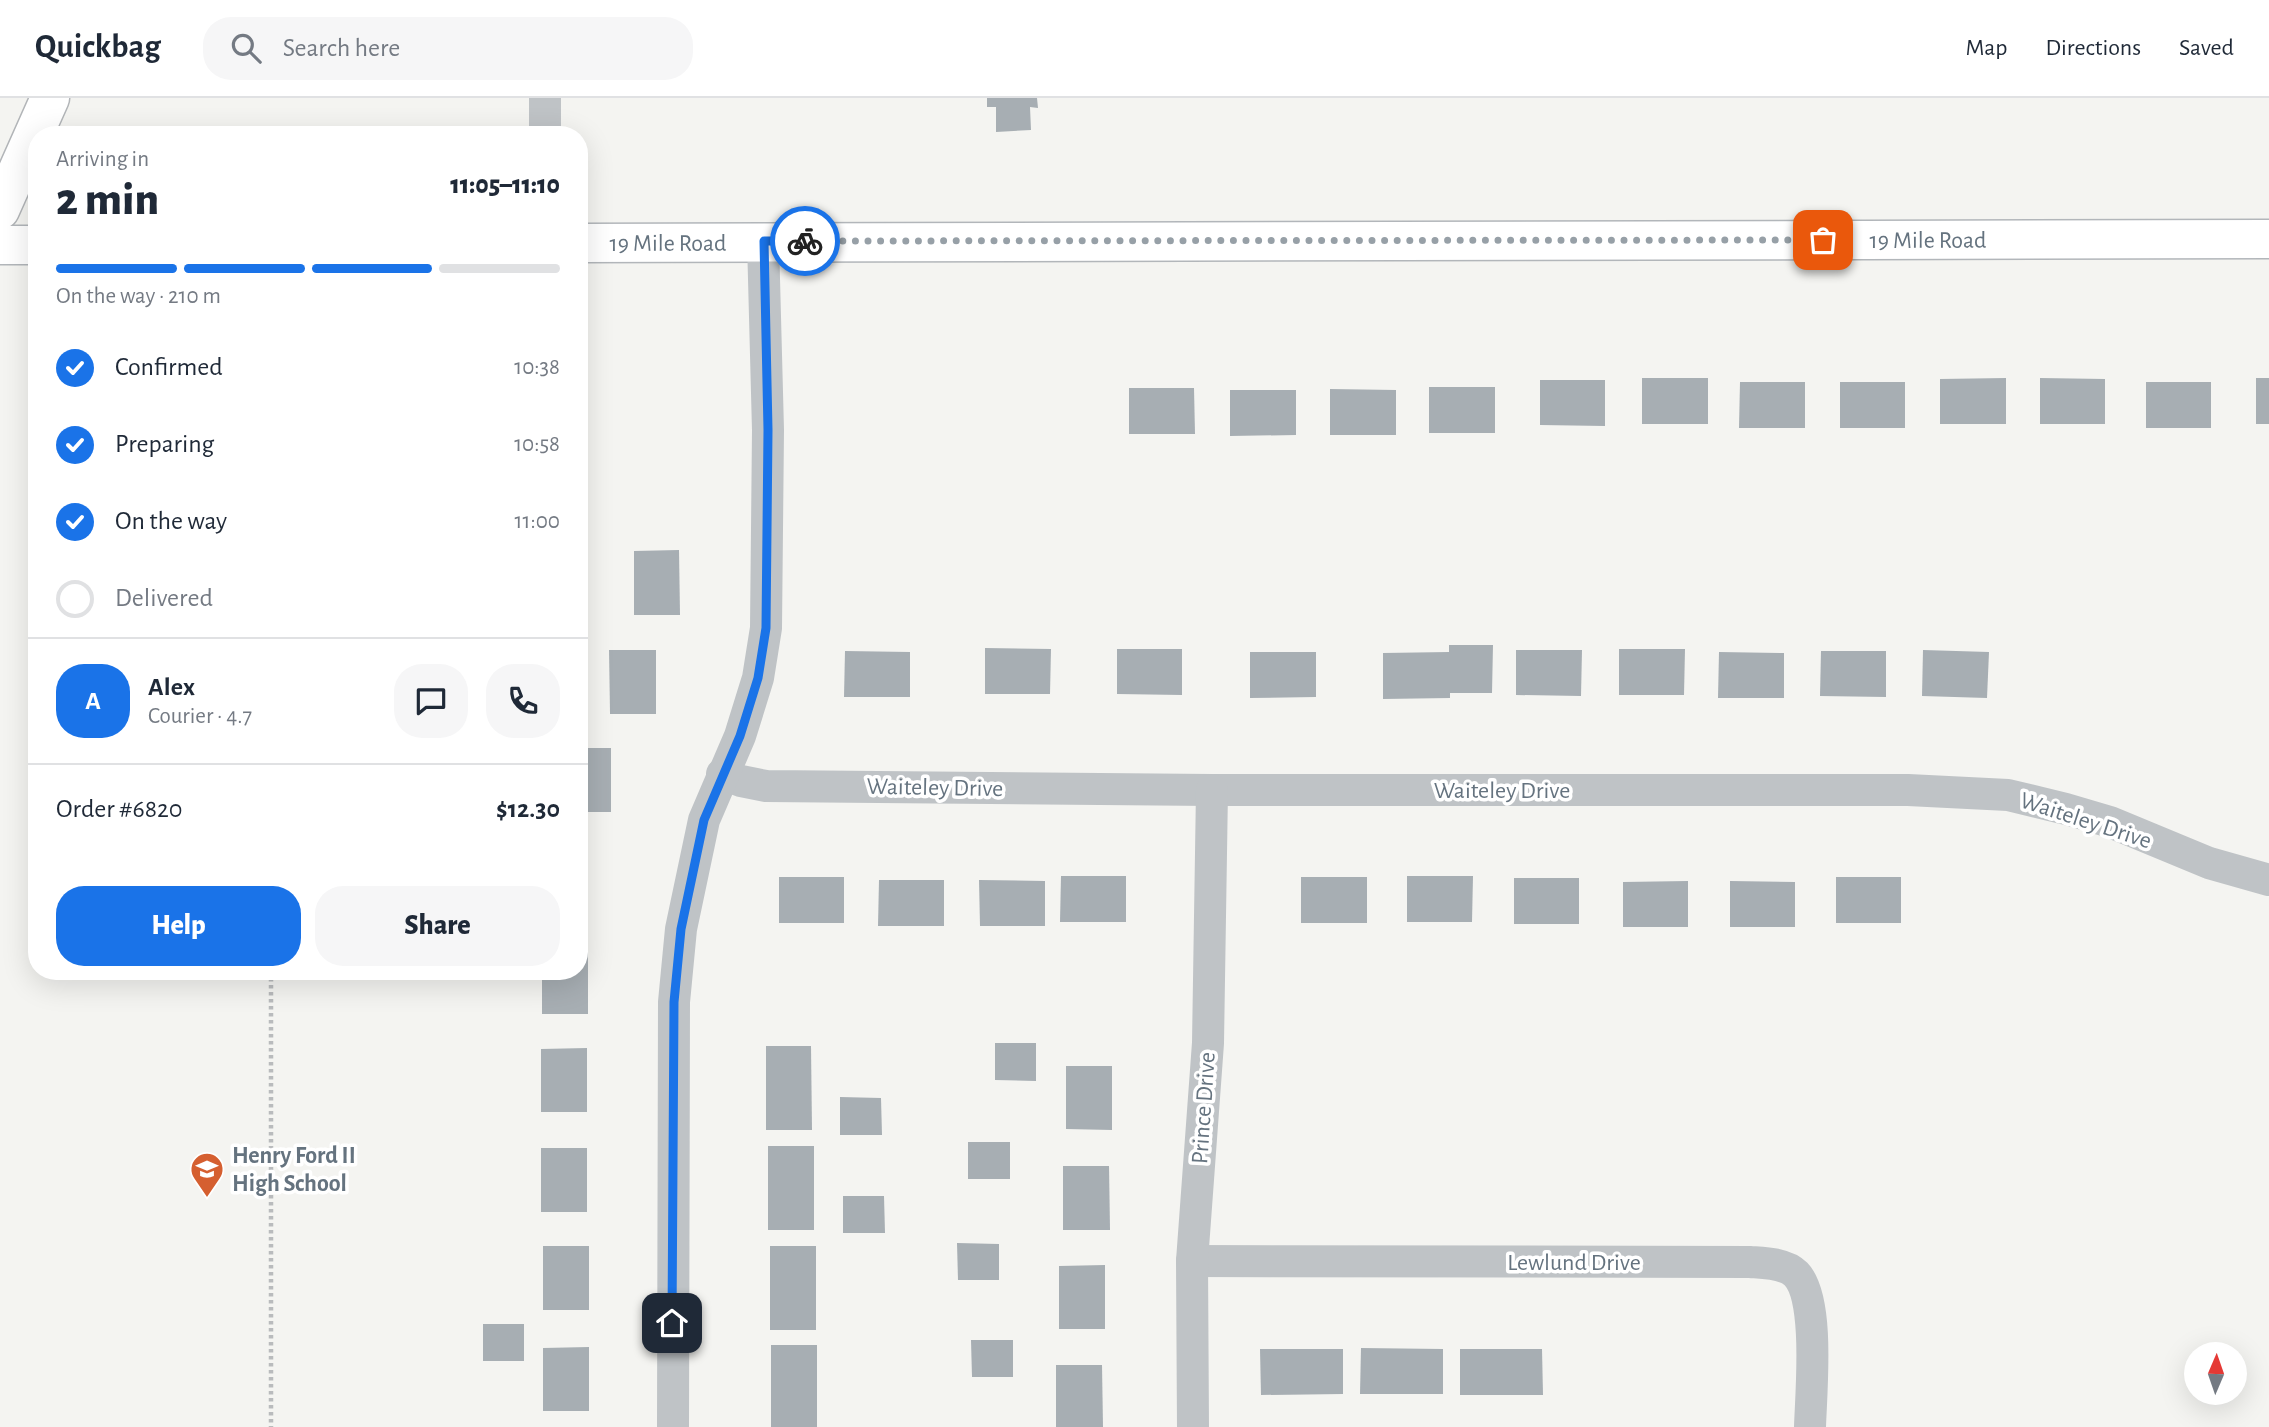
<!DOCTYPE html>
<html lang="en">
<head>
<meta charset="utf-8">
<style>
	body { margin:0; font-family:"Alegreya Sans",sans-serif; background:#f6f6f7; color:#1f2937; height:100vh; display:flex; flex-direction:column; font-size:26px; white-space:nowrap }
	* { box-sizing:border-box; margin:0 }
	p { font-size:23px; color:#747a83 }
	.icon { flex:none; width:38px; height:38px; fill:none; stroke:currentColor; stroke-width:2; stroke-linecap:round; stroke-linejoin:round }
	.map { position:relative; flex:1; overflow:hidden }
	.side { position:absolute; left:28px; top:28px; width:560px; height:854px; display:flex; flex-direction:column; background:#fff; border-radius:28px; box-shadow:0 7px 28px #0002 }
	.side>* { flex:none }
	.needle { width:46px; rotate:2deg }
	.controls { position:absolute; left:2184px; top:1244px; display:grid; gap:14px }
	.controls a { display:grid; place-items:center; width:63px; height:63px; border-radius:50%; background:#fff; box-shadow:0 7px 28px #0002; font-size:35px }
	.pin { position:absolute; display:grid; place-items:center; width:60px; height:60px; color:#fff; margin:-30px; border-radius:14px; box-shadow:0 4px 10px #0006 }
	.courier { position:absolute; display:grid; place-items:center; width:70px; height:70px; margin:-35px; border:5px solid #1a73e8; border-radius:50%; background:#fff; color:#222; box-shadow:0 2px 9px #0007 }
	.headline em { font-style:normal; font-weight:800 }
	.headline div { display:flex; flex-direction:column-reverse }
	.headline { display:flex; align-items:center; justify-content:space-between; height:119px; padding:0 28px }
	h1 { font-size:46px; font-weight:800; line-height:52px }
	.bar { display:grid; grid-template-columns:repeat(4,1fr); gap:10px 7px; align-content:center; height:84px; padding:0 28px }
	.bar i { height:9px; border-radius:5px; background:#e0e1e3 }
	.bar .active { background:#1a73e8 }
	.bar p { grid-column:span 4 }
	.line { display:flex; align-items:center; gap:18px; padding:0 28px; border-top:2px solid #e0e1e3 }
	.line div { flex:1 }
	.round { display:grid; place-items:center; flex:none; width:74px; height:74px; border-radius:28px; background:#f6f6f7 }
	ol { padding:0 28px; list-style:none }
	li { display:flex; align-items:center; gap:21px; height:77px }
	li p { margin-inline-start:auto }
	li .icon { padding:7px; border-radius:50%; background:#1a73e8; color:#fff; stroke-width:4 }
	li:last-child { color:#747a83 }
	li i { width:38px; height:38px; border:4px solid #e0e1e3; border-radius:50% }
	.cta { display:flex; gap:14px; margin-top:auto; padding:14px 28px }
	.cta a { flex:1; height:80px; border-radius:28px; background:#1a73e8; color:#fff; font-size:28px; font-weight:800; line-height:80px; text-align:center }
	.cta a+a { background:#f6f6f7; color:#1f2937 }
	header { display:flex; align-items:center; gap:42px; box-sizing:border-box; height:98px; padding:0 35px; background:#fff; border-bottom:2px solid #e0e1e3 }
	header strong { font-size:33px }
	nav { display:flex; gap:38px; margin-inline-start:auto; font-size:24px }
	.search { width:490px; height:63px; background:#f6f6f7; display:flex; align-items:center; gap:18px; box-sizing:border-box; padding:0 24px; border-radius:28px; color:#747a83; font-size:26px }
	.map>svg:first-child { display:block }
</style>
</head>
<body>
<header>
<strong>Quickbag</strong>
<div class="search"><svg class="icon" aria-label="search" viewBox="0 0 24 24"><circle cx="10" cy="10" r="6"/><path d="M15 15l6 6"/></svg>Search here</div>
<nav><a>Map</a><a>Directions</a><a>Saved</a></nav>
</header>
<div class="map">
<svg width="2269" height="1329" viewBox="0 0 2269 1329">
	<rect width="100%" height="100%" fill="#f4f4f1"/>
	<g fill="#a7aeb3">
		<polygon points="987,0 1037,0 1038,10 1030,9 1031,32 996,34 996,9 987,9"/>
		<rect x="1642" y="280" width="66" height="46"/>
		<polygon points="2006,280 2006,326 1940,326 1940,281"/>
		<polygon points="2040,280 2105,281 2105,326 2040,326"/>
		<rect x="2256" y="280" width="13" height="46"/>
		<polygon points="1540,282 1605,282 1605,328 1540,327"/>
		<polygon points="1740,284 1805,284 1805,330 1739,330"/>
		<rect x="1840" y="284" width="65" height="46"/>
		<rect x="2146" y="284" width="65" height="46"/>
		<rect x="1429" y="289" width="66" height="46"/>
		<polygon points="1129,290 1194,290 1195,336 1129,336"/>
		<polygon points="1330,291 1396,292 1396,337 1330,337"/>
		<polygon points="1230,292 1296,292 1296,337 1230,338"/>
		<polygon points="679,452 680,517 634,517 634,453"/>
		<polygon points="1449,547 1493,547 1492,595 1450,595 1450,600 1383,601 1383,555 1449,554"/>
		<polygon points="985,550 1051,551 1050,596 985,596"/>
		<polygon points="1117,551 1182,551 1182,597 1117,596"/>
		<polygon points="1619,551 1685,551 1684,597 1619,597"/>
		<polygon points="609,552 656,552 656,616 610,616"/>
		<polygon points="1516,552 1582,552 1581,598 1516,597"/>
		<polygon points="1923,552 1989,554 1987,600 1922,598"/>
		<polygon points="845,553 910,554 910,599 844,599"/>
		<polygon points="1821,553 1886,553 1886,599 1820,598"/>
		<polygon points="1250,554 1316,554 1316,599 1250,600"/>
		<polygon points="1719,554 1784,555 1784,600 1718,600"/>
		<rect x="579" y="650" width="32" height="64"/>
		<rect x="579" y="752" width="9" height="63"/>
		<polygon points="1061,778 1126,778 1126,824 1060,824"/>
		<polygon points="1407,778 1473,778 1472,824 1407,824"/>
		<rect x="779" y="779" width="65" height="46"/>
		<rect x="1301" y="779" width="66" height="46"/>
		<rect x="1836" y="779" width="65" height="46"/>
		<rect x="1514" y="780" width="65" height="46"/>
		<polygon points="879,782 944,782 944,828 878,828"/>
		<polygon points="979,782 1045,783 1045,828 980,828"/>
		<polygon points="1688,783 1688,829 1623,829 1623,784"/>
		<polygon points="1730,783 1795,784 1795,829 1730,829"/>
		<polygon points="579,852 588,852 588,916 542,916 542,873 579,873"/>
		<polygon points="995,945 1036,945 1036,983 995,982"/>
		<polygon points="766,948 811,948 812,1032 766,1032"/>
		<polygon points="587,950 587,1014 541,1014 541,951"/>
		<polygon points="1066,968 1112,968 1112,1032 1066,1031"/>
		<polygon points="840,999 881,1000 882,1037 840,1037"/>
		<rect x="968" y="1044" width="42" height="37"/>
		<rect x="768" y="1048" width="46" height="84"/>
		<rect x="541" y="1050" width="46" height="64"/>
		<polygon points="1063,1068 1109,1068 1110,1132 1063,1132"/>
		<polygon points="843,1098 884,1098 885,1135 843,1135"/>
		<polygon points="957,1145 999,1146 999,1182 958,1182"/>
		<rect x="543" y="1148" width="46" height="64"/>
		<rect x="770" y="1148" width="46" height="84"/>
		<polygon points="1105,1167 1105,1231 1059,1231 1059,1168"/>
		<rect x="483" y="1226" width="41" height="37"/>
		<polygon points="971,1242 1013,1242 1013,1279 972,1279"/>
		<rect x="771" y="1247" width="46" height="82"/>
		<polygon points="589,1249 589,1313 543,1313 543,1250"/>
		<polygon points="1361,1250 1443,1251 1443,1296 1360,1296"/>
		<polygon points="1260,1251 1343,1251 1343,1296 1261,1297"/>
		<polygon points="1460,1251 1542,1251 1543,1297 1460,1297"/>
		<polygon points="1056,1267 1102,1267 1103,1329 1056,1329"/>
	</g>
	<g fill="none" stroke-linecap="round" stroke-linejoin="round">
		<defs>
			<g id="secondary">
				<path id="s1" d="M579,145L2269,141"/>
				<polyline points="0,147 37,147"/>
			</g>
			<polyline id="highway" points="0,112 50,0"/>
		</defs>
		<use href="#secondary" stroke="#b2b6ba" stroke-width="41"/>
		<use href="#highway" stroke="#b2b5b8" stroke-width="41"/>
		<polyline stroke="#b9bbbd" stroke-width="4.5" stroke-dasharray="3.5 3.5" stroke-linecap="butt" points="271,873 271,1329"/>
		<g stroke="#bfc3c6" stroke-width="32">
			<polyline points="545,0 545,37"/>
			<polyline points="722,676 741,683 766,688 1212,692 1908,692 2008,697 2066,711 2110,724 2209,765 2269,782"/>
			<path d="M1192,1163L1750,1164C1764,1165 1785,1165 1796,1176C1820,1201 1811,1294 1810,1329"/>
			<polyline points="673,1329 674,904 681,831 704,722 740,638 758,580 766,530 768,332 763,143"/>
			<polyline points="1193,1329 1192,1163 1208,945 1212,692"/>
		</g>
		<use href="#secondary" stroke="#fff" stroke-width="38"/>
		<use href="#highway" stroke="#fff" stroke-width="38"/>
	</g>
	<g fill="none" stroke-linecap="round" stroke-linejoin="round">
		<polyline stroke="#97a0a7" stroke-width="7" stroke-dasharray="0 12.6" points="805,143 1823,142"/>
		<polyline stroke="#1a73e8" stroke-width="9" points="672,1225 674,904 681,831 704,722 740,638 758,580 766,530 768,332 764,143 805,143"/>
	</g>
	<defs>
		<symbol id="school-pin" viewBox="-11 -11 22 30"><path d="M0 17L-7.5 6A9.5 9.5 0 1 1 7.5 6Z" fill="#d55f30" stroke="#fff"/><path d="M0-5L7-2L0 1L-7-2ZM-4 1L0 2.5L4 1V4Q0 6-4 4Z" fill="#fff"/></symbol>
	</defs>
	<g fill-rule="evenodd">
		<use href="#school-pin" x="188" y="1052" width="38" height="52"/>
	</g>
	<g text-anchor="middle" stroke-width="7" stroke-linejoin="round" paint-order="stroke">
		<g font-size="24" fill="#65737f" stroke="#fff">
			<text dy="8" stroke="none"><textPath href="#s1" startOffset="1349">19 Mile Road</textPath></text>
			<text dy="8" stroke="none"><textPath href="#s1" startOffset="89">19 Mile Road</textPath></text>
			<text transform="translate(935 689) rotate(1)" y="8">Waiteley Drive</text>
			<text x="1502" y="700">Waiteley Drive</text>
			<text transform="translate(2086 722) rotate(18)" y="8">Waiteley Drive</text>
			<text transform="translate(1203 1010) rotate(-86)" y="8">Prince Drive</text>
			<text x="1574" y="1172">Lewlund Drive</text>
		</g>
		<g font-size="24" font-weight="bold" fill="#65737f" stroke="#fff" text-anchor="start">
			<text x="232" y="1065">Henry Ford II<tspan x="232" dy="28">High School</tspan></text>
		</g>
	</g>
</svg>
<div class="controls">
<a><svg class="needle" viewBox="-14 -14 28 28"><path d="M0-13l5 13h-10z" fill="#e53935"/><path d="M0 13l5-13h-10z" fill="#747a83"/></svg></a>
</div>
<div class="pin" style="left:1823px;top:142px;background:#ea580c"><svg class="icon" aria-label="bag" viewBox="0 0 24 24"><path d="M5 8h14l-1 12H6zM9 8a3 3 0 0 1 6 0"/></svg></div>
<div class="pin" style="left:672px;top:1225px;background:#1f2937"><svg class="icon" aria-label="home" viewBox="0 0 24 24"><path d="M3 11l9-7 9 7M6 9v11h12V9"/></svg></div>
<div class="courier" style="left:805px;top:143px"><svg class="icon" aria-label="bike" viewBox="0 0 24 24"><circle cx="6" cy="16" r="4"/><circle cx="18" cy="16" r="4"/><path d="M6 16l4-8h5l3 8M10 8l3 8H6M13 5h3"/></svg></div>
<section class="side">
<div class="headline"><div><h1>2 min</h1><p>Arriving in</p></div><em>11:05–11:10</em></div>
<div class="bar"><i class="active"></i><i class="active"></i><i class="active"></i><i></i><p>On the way · 210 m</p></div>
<ol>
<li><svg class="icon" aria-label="check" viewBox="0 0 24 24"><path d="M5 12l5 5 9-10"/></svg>Confirmed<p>10:38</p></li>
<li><svg class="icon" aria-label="check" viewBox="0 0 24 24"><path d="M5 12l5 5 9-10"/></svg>Preparing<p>10:58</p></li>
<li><svg class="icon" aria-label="check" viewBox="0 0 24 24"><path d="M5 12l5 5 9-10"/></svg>On the way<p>11:00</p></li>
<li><i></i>Delivered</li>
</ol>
<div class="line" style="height:126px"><b class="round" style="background:#1a73e8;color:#fff">A</b><div><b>Alex</b><p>Courier · 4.7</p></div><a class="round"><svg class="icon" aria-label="chat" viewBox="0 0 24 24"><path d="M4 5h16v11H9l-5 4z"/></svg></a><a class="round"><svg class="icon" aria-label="phone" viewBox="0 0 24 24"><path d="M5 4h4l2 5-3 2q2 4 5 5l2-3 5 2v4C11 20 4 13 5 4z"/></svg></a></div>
<div class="line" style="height:91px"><div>Order #6820</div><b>$12.30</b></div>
<div class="cta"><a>Help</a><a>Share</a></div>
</section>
</div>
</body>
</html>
